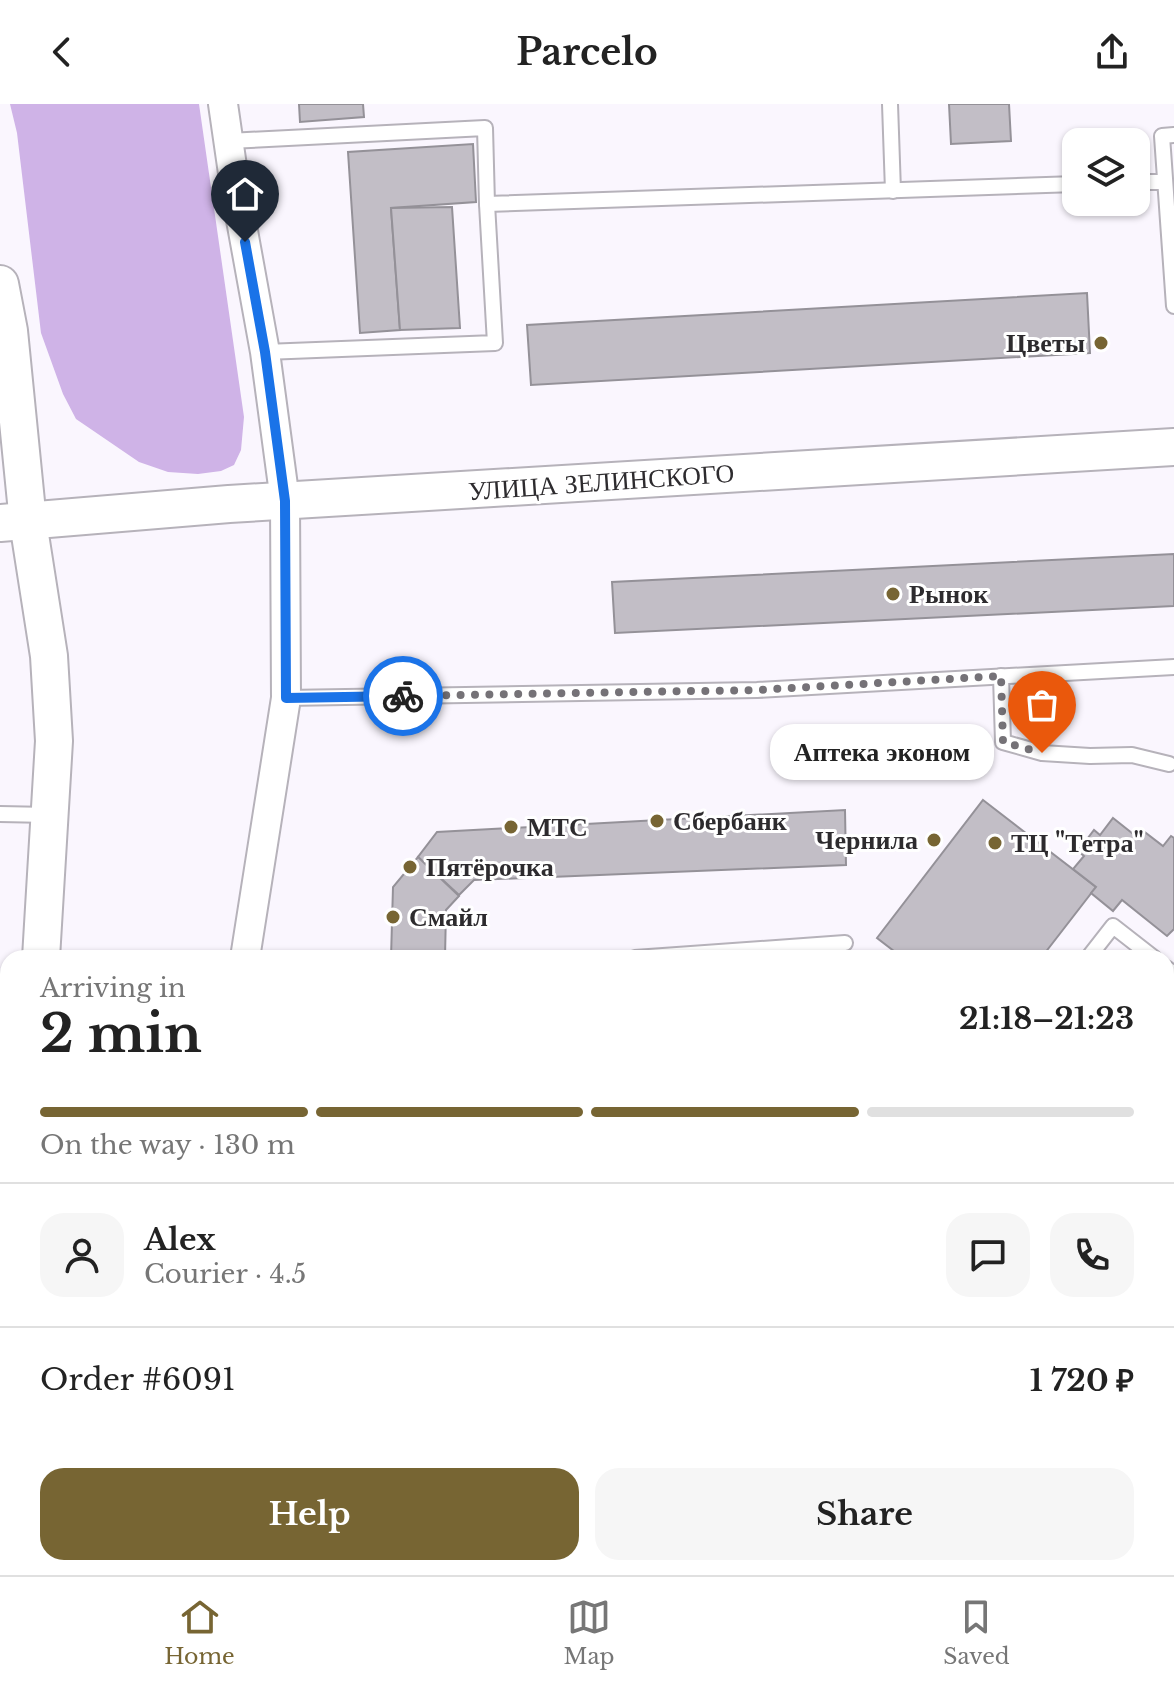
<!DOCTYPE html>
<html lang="en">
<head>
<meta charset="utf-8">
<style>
	body { margin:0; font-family:"Libre Baskerville",serif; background:#f6f6f6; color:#222; height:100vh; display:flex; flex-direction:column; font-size:30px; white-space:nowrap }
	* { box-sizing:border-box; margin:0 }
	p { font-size:26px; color:#767676 }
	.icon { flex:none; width:44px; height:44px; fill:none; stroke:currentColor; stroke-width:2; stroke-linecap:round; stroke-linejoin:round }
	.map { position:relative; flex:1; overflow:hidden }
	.details { position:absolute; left:0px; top:846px; width:1174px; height:626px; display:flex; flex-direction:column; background:#fff; border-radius:24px 24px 0 0; box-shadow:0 2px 6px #0004 }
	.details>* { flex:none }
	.fabs { position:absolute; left:1062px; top:24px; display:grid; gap:16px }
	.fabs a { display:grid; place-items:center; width:88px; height:88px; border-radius:16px; background:#fff; box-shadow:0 2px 6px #0004; font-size:40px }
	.pin { position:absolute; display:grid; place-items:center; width:68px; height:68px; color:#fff; margin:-82px -34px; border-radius:50% 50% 50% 0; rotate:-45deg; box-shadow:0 0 8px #0007 }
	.pin .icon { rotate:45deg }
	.courier { position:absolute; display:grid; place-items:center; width:80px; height:80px; margin:-40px; border:6px solid #1a73e8; border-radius:50%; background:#fff; color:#222; box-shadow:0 2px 10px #0007 }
	.bubble { position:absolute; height:56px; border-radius:24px; background:#fff; box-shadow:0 2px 6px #0004; font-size:26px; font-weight:700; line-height:56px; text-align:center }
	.headline em { font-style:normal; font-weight:700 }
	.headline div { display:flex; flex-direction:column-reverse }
	.headline { display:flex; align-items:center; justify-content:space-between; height:136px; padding:0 40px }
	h1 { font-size:52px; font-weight:700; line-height:60px }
	.bar { display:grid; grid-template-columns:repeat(4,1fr); gap:12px 8px; align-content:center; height:96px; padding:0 40px }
	.bar i { height:10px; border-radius:6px; background:#e0e0e0 }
	.bar .active { background:#776533 }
	.bar p { grid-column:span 4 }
	.line { display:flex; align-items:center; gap:20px; padding:0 40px; border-top:2px solid #e0e0e0 }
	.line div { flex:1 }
	.round { display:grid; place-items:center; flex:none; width:84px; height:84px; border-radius:24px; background:#f6f6f6 }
	.cta { display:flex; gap:16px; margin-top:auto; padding:16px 40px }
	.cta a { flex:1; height:92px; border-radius:24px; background:#776533; color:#fff; font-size:32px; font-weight:700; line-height:92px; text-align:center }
	.cta a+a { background:#f6f6f6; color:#222 }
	header { display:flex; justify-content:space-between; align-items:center; height:104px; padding:0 40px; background:#fff; font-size:36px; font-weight:700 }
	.tabs { display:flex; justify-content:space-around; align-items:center; height:112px; border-top:2px solid #e0e0e0; background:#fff; font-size:22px; color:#767676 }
	.tabs a { display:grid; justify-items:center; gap:4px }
	.tabs .active { color:#776533 }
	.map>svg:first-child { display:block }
</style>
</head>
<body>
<header><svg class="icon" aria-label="back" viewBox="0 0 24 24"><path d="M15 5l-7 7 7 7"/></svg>Parcelo<svg class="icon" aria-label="share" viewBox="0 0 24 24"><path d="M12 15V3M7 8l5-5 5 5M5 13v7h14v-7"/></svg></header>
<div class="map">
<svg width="1174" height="1471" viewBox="0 0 1174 1471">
	<rect width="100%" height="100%" fill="#faf6fe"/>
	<polygon fill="#e5d0f6" points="355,1464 588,1464 588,1471 354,1471"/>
	<polygon fill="#cfb3e7" points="10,0 199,0 244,313 241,346 234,361 221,367 198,370 168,368 139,358 76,315 63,290 41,229 17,29"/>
	<g fill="#c2bec6" stroke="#949198" stroke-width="2">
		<polygon points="299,0 363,0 364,13 300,18"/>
		<polygon points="949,0 1009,0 1011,37 951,40"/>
		<polygon points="473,40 476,98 391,104 400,226 360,229 348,48"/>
		<polygon points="452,103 460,224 400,226 391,104"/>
		<polygon points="1087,189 1090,249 531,281 527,221"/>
		<polygon points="1174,450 1174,502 615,529 612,478"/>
		<polygon points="983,696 1096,783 1041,854 903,854 877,834"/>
		<polygon points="845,706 846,761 474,776 459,791 418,753 437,728"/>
		<polygon points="1113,714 1137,733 1142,726 1163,742 1171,732 1174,734 1174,825 1167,832 1122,796 1113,807 1091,789 1096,783 1073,765 1084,752 1078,747 1094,726 1100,731"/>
		<polygon points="418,753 459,792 446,806 445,854 391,854 393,783"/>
		<rect x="264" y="1464" width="56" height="7"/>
		<rect x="690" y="1464" width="52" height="7"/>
	</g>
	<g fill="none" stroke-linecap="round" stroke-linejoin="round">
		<defs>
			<g id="service">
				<polyline points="890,0 893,87"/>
				<polyline points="1174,31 1162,32 1174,202"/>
				<polyline points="229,37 485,24 487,100 495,239 265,248"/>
				<polyline points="1136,78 1165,78"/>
				<polyline points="487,100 1076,80"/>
				<polyline points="1001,572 1003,638 1042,649 1090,652 1132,651 1169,660"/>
				<polyline points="286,594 757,586 1174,563"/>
				<polyline points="0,710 49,711"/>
				<polyline points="635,854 845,839"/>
				<polyline points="1088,854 1113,822 1154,854"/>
				<polyline points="1166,864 1174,870"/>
				<polyline points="0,1075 8,1072"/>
				<polyline points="641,1471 641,1464"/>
			</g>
			<g id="minor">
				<polyline points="223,0 235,83 265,248 285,397 286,594 245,854"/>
				<polyline points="123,1471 124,1464"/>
			</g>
			<g id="tertiary">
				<polyline points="0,180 9,227 28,418 49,552 54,637 41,854"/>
				<polyline points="0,419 229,400 1174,343"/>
				<polyline points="0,1171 8,1117"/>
			</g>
		</defs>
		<use href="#service" stroke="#b6b2ba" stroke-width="18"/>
		<use href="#minor" stroke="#b6b2ba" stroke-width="32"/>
		<use href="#tertiary" stroke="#b6b2ba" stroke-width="40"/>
		<use href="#service" stroke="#fff" stroke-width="14"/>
		<use href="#minor" stroke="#fff" stroke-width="28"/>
		<use href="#tertiary" stroke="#fff" stroke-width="36"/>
	</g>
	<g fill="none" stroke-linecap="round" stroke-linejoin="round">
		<polyline stroke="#757277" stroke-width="8" stroke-dasharray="0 14.4" points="403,592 757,586 1001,572 1003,638 1042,649"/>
		<polyline stroke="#1a73e8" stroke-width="10" points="245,138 265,248 285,397 286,594 403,592"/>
	</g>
	<g fill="#776533" stroke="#fff" stroke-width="3">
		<circle cx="1101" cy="239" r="8"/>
		<circle cx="893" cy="490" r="8"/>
		<circle cx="657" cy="717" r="8"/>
		<circle cx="511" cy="723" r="8"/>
		<circle cx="934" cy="736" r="8"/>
		<circle cx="995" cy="739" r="8"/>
		<circle cx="410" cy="763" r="8"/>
		<circle cx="393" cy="813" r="8"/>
	</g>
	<g text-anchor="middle" stroke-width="6" stroke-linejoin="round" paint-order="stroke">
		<g font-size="26" font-weight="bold" fill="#2d2b2e" stroke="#fff" text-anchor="start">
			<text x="1085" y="248" text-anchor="end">Цветы</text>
			<text x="909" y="499">Рынок</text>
			<text x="673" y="726">Сбербанк</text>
			<text x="527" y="732">МТС</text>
			<text x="918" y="745" text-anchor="end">Чернила</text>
			<text x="1011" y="748">ТЦ "Тетра"</text>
			<text x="426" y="772">Пятёрочка</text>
			<text x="409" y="822">Смайл</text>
		</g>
		<g font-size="26" fill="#2d2b2e" stroke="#fff">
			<text transform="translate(601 378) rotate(-4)" y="9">УЛИЦА ЗЕЛИНСКОГО</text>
		</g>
	</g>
</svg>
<div class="fabs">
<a><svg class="icon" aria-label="layers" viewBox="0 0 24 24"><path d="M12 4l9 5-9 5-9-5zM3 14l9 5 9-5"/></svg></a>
</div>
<div class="pin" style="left:1042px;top:649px;background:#ea580c"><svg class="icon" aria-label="bag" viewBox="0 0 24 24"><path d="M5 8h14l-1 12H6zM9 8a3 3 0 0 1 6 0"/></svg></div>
<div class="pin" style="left:245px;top:138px;background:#1f2937"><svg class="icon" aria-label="home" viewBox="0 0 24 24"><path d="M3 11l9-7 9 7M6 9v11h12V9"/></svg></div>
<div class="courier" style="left:403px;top:592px"><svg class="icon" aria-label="bike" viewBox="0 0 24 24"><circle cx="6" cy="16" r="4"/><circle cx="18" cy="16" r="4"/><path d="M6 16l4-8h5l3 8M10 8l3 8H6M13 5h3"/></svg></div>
<div class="bubble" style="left:770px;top:620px;width:224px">Аптека эконом</div>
<section class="details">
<div class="headline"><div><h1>2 min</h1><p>Arriving in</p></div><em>21:18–21:23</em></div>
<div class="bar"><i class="active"></i><i class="active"></i><i class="active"></i><i></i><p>On the way · 130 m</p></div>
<div class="line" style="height:144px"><a class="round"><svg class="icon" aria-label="person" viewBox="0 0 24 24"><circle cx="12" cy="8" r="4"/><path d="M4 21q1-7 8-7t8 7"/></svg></a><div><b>Alex</b><p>Courier · 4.5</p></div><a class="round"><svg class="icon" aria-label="chat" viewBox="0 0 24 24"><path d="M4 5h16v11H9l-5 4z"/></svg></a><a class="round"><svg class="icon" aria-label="phone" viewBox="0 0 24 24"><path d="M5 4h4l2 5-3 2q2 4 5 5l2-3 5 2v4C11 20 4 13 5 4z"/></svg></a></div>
<div class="line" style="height:104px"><div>Order #6091</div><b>1 720 ₽</b></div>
<div class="cta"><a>Help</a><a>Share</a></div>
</section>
</div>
<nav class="tabs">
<a class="active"><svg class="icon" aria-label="home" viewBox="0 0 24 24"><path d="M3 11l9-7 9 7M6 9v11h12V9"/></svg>Home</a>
<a><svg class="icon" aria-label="map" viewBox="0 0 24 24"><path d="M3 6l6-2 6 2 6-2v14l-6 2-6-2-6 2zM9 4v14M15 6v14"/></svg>Map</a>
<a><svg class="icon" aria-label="saved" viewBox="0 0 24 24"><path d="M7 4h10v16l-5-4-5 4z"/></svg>Saved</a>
</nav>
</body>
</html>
